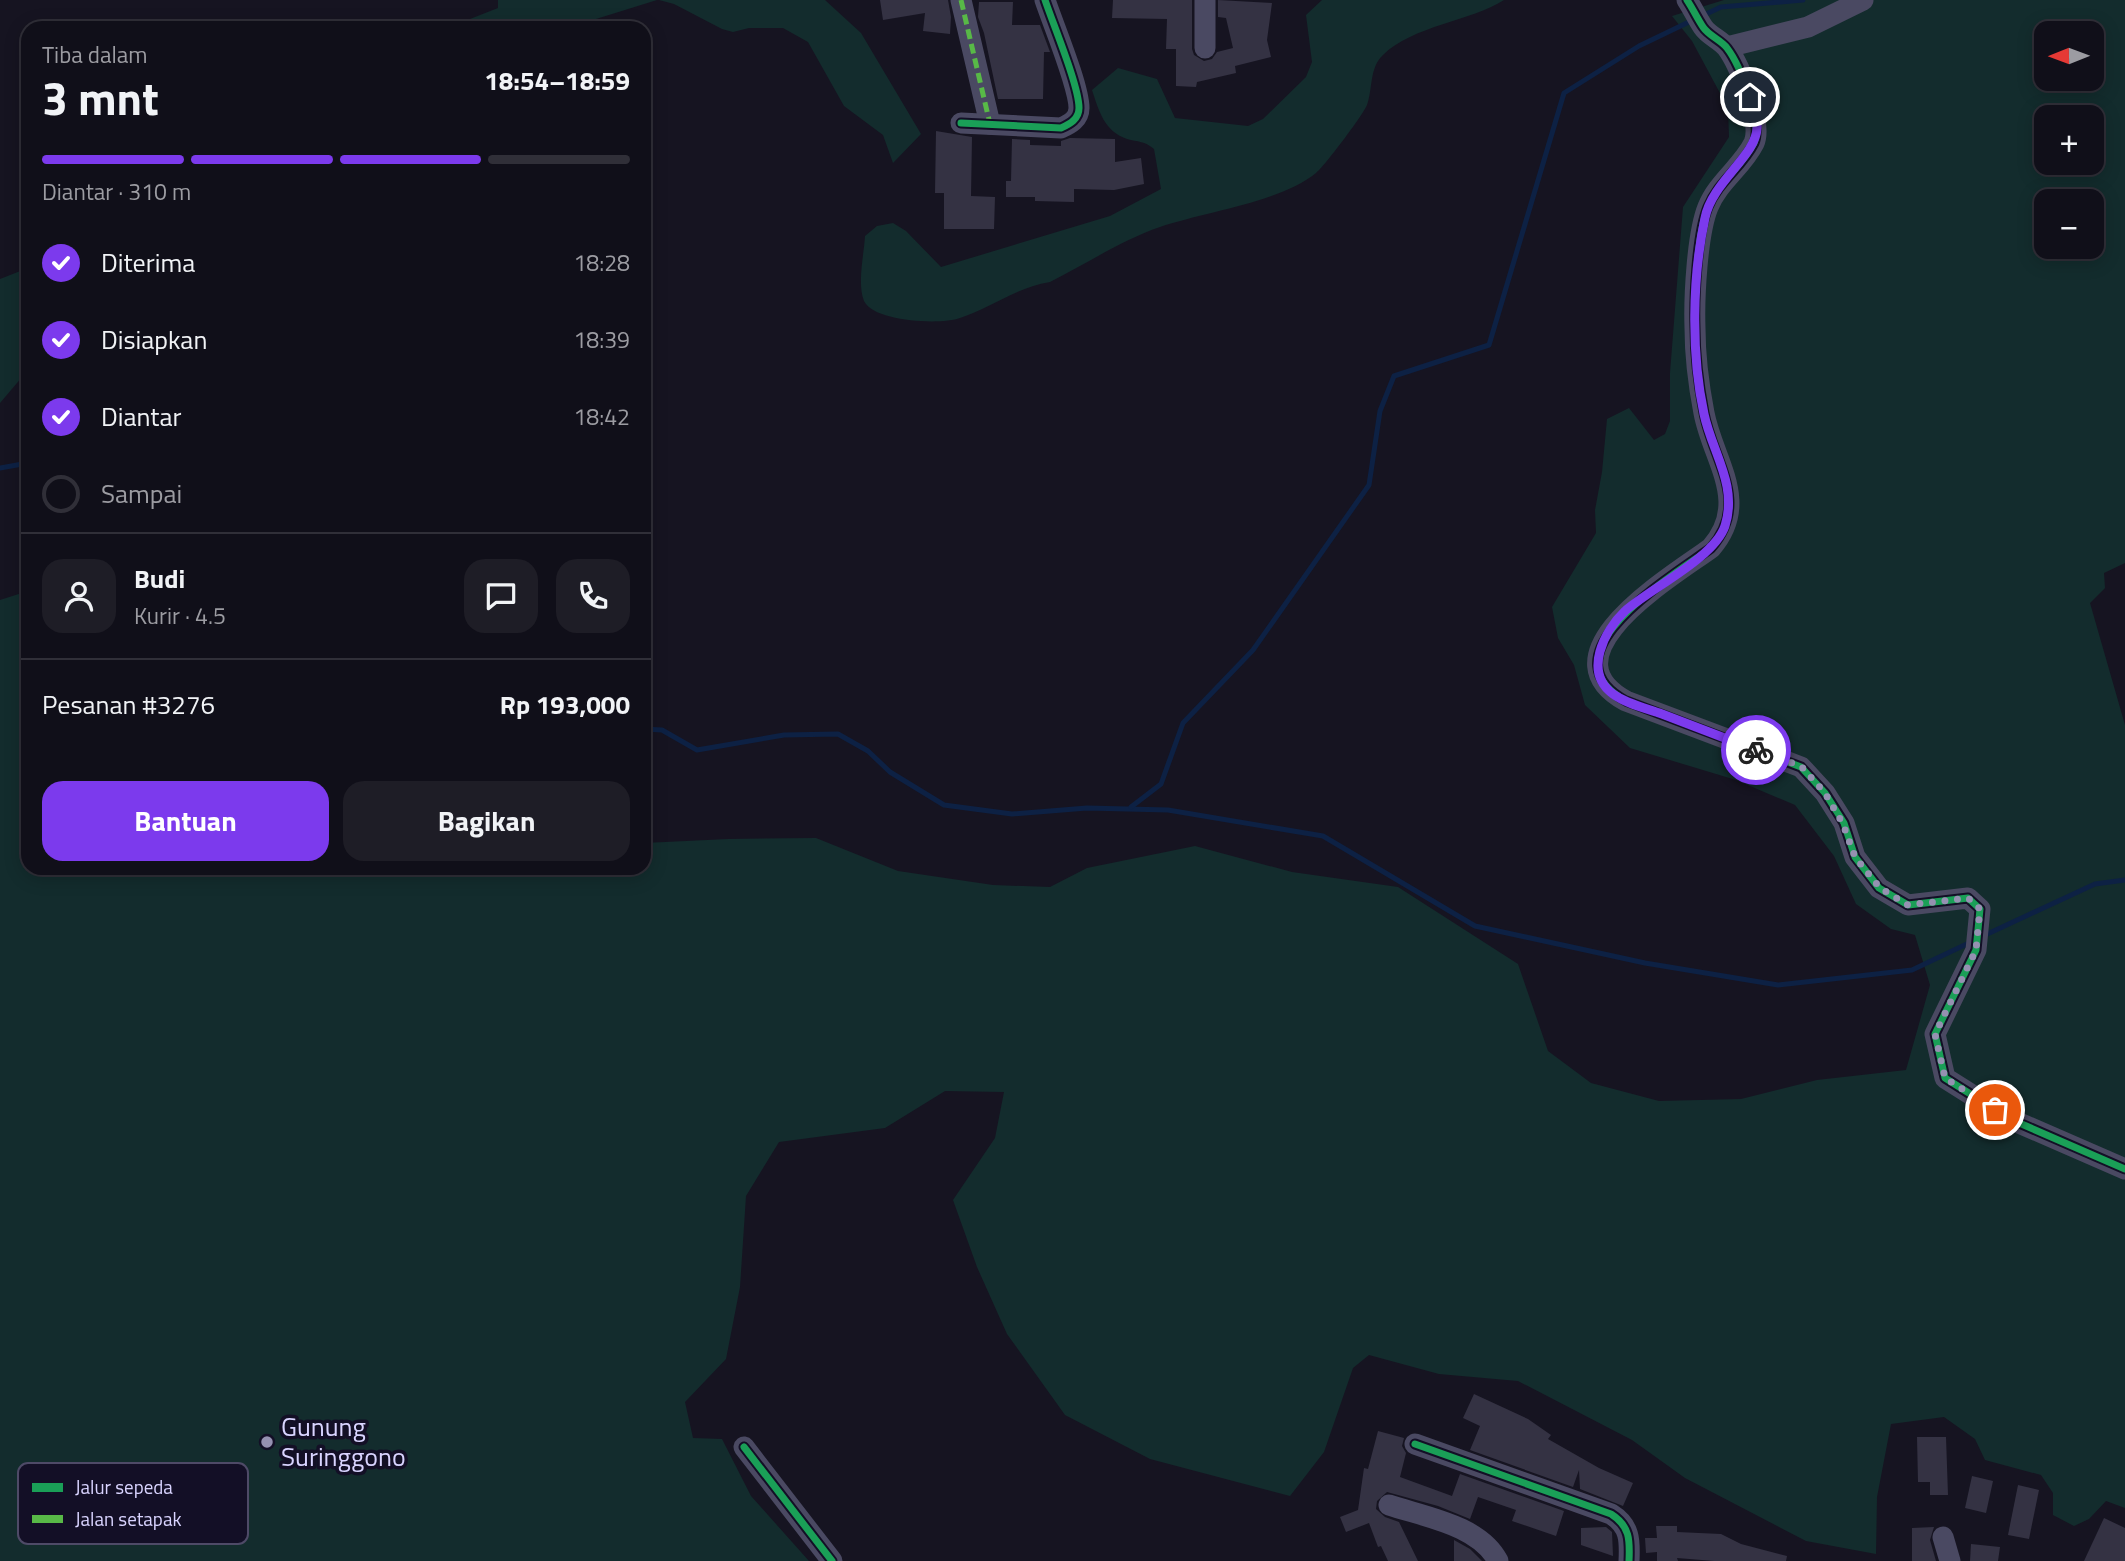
<!DOCTYPE html>
<html lang="id">
<head>
<meta charset="utf-8">
<style>
	body { margin:0; font-family:"Titillium Web",sans-serif; background:#1e1d26; color:#f1f3f6; height:100vh; display:flex; flex-direction:column; font-size:26px; white-space:nowrap }
	* { box-sizing:border-box; margin:0 }
	p { font-size:23px; color:#9c9ca2 }
	.icon { flex:none; width:38px; height:38px; fill:none; stroke:currentColor; stroke-width:2; stroke-linecap:round; stroke-linejoin:round }
	.map { position:relative; flex:1; overflow:hidden }
	.panel { position:absolute; left:21px; top:21px; width:630px; height:854px; display:flex; flex-direction:column; background:#100f19; border-radius:21px; box-shadow:0 4px 18px #0003,0 0 0 2px #302f38 }
	.panel>* { flex:none }
	.needle { width:46px; rotate:269deg }
	.tools { position:absolute; left:2034px; top:21px; display:grid; gap:14px }
	.tools a { display:grid; place-items:center; width:70px; height:70px; border-radius:14px; background:#100f19; box-shadow:0 4px 18px #0003,0 0 0 2px #302f38; font-size:35px }
	.pin { position:absolute; display:grid; place-items:center; width:60px; height:60px; color:#fff; margin:-30px; border:4px solid #fff; border-radius:50%; box-shadow:0 2px 7px #0007 }
	.courier { position:absolute; display:grid; place-items:center; width:70px; height:70px; margin:-35px; border:5px solid #7c3aed; border-radius:50%; background:#fff; color:#222; box-shadow:0 2px 9px #0007 }
	.headline em { font-style:normal; font-weight:700 }
	.headline div { display:flex; flex-direction:column-reverse }
	.headline { display:flex; align-items:center; justify-content:space-between; height:119px; padding:0 21px }
	h1 { font-size:46px; font-weight:700; line-height:52px }
	.bar { display:grid; grid-template-columns:repeat(4,1fr); gap:10px 7px; align-content:center; height:84px; padding:0 21px }
	.bar i { height:9px; border-radius:5px; background:#302f38 }
	.bar .current { background:#7c3aed }
	.bar p { grid-column:span 4 }
	.line { display:flex; align-items:center; gap:18px; padding:0 21px; border-top:2px solid #302f38 }
	.line div { flex:1 }
	.round { display:grid; place-items:center; flex:none; width:74px; height:74px; border-radius:21px; background:#1e1d26 }
	ol { padding:0 21px; list-style:none }
	li { display:flex; align-items:center; gap:21px; height:77px }
	li p { margin-inline-start:auto }
	li .icon { padding:7px; border-radius:50%; background:#7c3aed; color:#fff; stroke-width:4 }
	li:last-child { color:#9c9ca2 }
	li i { width:38px; height:38px; border:4px solid #302f38; border-radius:50% }
	.cta { display:flex; gap:14px; margin-top:auto; padding:14px 21px }
	.cta a { flex:1; height:80px; border-radius:21px; background:#7c3aed; color:#fff; font-size:28px; font-weight:700; line-height:80px; text-align:center }
	.cta a+a { background:#1e1d26; color:#f1f3f6 }
	.map>svg:first-child { display:block }
</style>
</head>
<body>
<div class="map">
<svg width="2125" height="1561" viewBox="0 0 2125 1561">
	<rect width="100%" height="100%" fill="#161421"/>
	<g fill="#132c2d" fill-rule="evenodd">
		<polygon points="498,0 657,0 580,24 576,28 447,28 498,8"/>
		<polygon points="659,0 825,0 861,33 921,134 893,163 883,135 844,106 808,42 783,28 749,28 733,32 722,29 674,4"/>
		<path d="M1322,0H1504C1471,21 1412,26 1383,55C1369,68 1373,89 1367,105C1363,115 1324,167 1316,173C1281,202 1204,212 1160,227C1122,240 1086,264 1050,282C1017,287 991,308 960,318C941,325 874,322 864,301C857,284 864,254 865,236L877,226L893,223L906,231L941,267L1110,216L1161,189L1154,149C1145,141 1138,142 1127,139C1104,131 1099,111 1092,90L1118,68L1157,79L1175,118L1248,126L1263,119L1306,77L1312,62L1306,15Z"/>
		<path d="M1724,0H2125V563L2104,573L2105,588L2090,603L2125,725V1508L2106,1501L2089,1519L2074,1526L2053,1515V1493L2041,1475L1985,1460L1975,1439L1944,1417L1891,1424L1877,1497L1876,1554L1806,1541L1685,1478L1632,1440L1518,1381L1439,1374L1369,1355L1353,1368L1324,1452L1290,1496L1150,1459L1065,1415L1007,1334L977,1267L953,1200L995,1138L1004,1092L945,1091L885,1128L779,1142L746,1196L740,1287L726,1359L685,1402L693,1438L722,1439L751,1496L809,1561H0V600L28,591V868H644V843L728,839L816,838L898,871L993,885L1050,887L1087,868L1195,846L1292,872L1398,887L1518,964L1548,1051L1591,1083L1659,1101L1741,1099L1817,1080L1906,1070L1930,985L1915,935L1891,929L1856,904L1834,856L1795,805L1736,780L1630,748L1585,705L1574,665L1558,638L1552,607L1596,533L1595,510L1602,472L1607,419L1629,408L1654,440L1665,434L1670,421V373L1683,207L1729,137L1728,108L1692,41L1672,16ZM2046,33H2091V79H2046ZM2046,117H2091V163H2046ZM2046,201H2091V247H2046Z"/>
		<polygon points="28,268 28,370 0,403 0,279"/>
	</g>
	<g fill="none" stroke-linecap="round" stroke-linejoin="round">
		<g stroke="#0d2144" stroke-width="5">
			<polyline points="1702,16 1721,7 1803,0"/>
			<polyline points="0,468 28,463"/>
			<polyline points="644,729 662,730 697,750 784,735 838,734 868,751 890,772 944,805 1012,814 1087,808 1168,810 1323,836 1475,926 1645,963 1778,985 1912,970 1971,942"/>
			<polyline points="1131,807 1161,784 1183,723 1253,650 1369,485 1380,411 1394,376 1489,345 1564,93 1639,46 1693,20"/>
			<polyline points="1983,936 2095,884 2125,880"/>
		</g>
	</g>
	<g fill="#343243">
		<polygon points="880,0 948,0 951,17 950,34 923,31 925,13 883,20"/>
		<polygon points="1113,0 1192,0 1192,49 1194,55 1204,61 1212,59 1217,52 1233,48 1226,18 1218,17 1218,0 1272,3 1267,40 1271,57 1235,66 1236,73 1197,82 1196,87 1176,86 1176,49 1166,49 1167,19 1112,18"/>
		<polygon points="979,2 1013,2 1012,25 1040,25 1050,52 1044,52 1043,99 998,99 984,33 978,17"/>
		<polygon points="936,131 972,137 971,196 995,197 994,229 944,229 944,193 935,193"/>
		<polygon points="1070,138 1115,139 1115,162 1141,158 1144,184 1114,190 1074,189 1074,202 1035,201 1035,197 1006,197 1006,181 1011,181 1012,139 1030,140 1030,145 1061,146 1061,141"/>
		<polygon points="1474,1394 1528,1419 1551,1435 1548,1439 1599,1468 1633,1483 1623,1506 1580,1489 1579,1470 1573,1487 1470,1450 1480,1426 1463,1418"/>
		<polygon points="1378,1431 1404,1438 1402,1446 1406,1453 1400,1477 1452,1496 1460,1474 1564,1511 1556,1536 1512,1521 1516,1510 1478,1497 1470,1519 1438,1506 1387,1492 1377,1501 1376,1509 1385,1517 1399,1522 1418,1561 1388,1561 1381,1546 1378,1547 1369,1523 1346,1532 1340,1517 1358,1510 1364,1468 1368,1469"/>
		<polygon points="1917,1437 1946,1437 1948,1495 1930,1495 1930,1482 1918,1482"/>
		<polygon points="1972,1476 1993,1481 1986,1513 1965,1508"/>
		<polygon points="2018,1485 2039,1490 2029,1539 2008,1535"/>
		<polygon points="2104,1518 2125,1528 2125,1561 2084,1561"/>
		<polygon points="1656,1526 1677,1526 1677,1532 1721,1534 1741,1544 1787,1556 1786,1561 1714,1561 1677,1558 1678,1561 1657,1561 1657,1552 1646,1553 1645,1538 1657,1538"/>
		<polygon points="1606,1527 1612,1532 1613,1556 1581,1545 1581,1528"/>
		<polygon points="1934,1527 1930,1540 1936,1561 1912,1561 1912,1528"/>
		<polygon points="1454,1540 1470,1549 1482,1561 1454,1561"/>
		<polygon points="1971,1544 2000,1547 1998,1561 1970,1561"/>
	</g>
	<g fill="none" stroke-linecap="round" stroke-linejoin="round">
		<g stroke="#4a4962" stroke-width="21">
			<polyline points="961,0 990,124"/>
			<polyline points="1205,0 1205,48"/>
			<path d="M1687,0C1693,9 1697,18 1703,27C1709,36 1721,40 1727,48C1740,65 1763,123 1754,143C1742,167 1718,182 1708,207C1697,234 1694,298 1695,328C1695,355 1699,387 1704,413C1713,461 1751,502 1711,548C1673,576 1540,654 1626,701L1801,767L1825,793L1844,823L1855,857L1879,888L1908,905L1968,898L1980,909L1976,950L1935,1034L1945,1078L2010,1119L2125,1169"/>
			<polyline points="1727,47 1808,27 1863,0"/>
			<path d="M961,123L1061,128C1070,124 1079,119 1079,108C1079,86 1053,24 1045,0"/>
			<path d="M1415,1444L1611,1514C1630,1526 1630,1540 1629,1561"/>
			<polyline points="744,1447 832,1561"/>
			<path d="M1389,1505C1425,1517 1479,1525 1498,1561"/>
			<polyline points="1943,1537 1950,1561"/>
		</g>
		<polyline stroke="#58b947" stroke-width="5" stroke-dasharray="10 5" stroke-linecap="butt" points="961,0 990,124"/>
		<defs>
			<g id="cycleway">
				<path d="M1687,0C1693,9 1697,18 1703,27C1709,36 1721,40 1727,48C1740,65 1763,123 1754,143C1742,167 1718,182 1708,207C1697,234 1694,298 1695,328C1695,355 1699,387 1704,413C1713,461 1751,502 1711,548C1673,576 1540,654 1626,701L1801,767L1825,793L1844,823L1855,857L1879,888L1908,905L1968,898L1980,909L1976,950L1935,1034L1945,1078L2010,1119L2125,1169"/>
				<path d="M961,123L1061,128C1070,124 1079,119 1079,108C1079,86 1053,24 1045,0"/>
				<path d="M1415,1444L1611,1514C1630,1526 1630,1540 1629,1561"/>
				<polyline points="744,1447 832,1561"/>
			</g>
		</defs>
		<use href="#cycleway" stroke="#130f26" stroke-width="11"/>
		<use href="#cycleway" stroke="#1a9f57" stroke-width="7"/>
	</g>
	<g fill="none" stroke-linecap="round" stroke-linejoin="round">
		<polyline stroke="#9591b1" stroke-width="7" stroke-dasharray="0 12.6" points="1756,750 1801,766 1825,793 1843,824 1855,857 1880,888 1908,905 1968,898 1980,909 1976,950 1935,1034 1945,1078 1995,1110"/>
		<path stroke="#7c3aed" stroke-width="9" d="M1750,97C1753,107 1758,118 1757,128C1756,156 1712,182 1705,218C1692,278 1691,354 1704,414C1712,452 1738,485 1725,526C1714,558 1651,588 1625,611C1604,631 1583,672 1613,694C1627,704 1645,708 1662,714C1693,726 1725,738 1756,750"/>
	</g>
	<circle fill="#9591b1" stroke="#130f26" stroke-width="2.5" cx="267" cy="1442" r="7"/>
	<g text-anchor="middle" stroke-width="7" stroke-linejoin="round" paint-order="stroke">
		<g font-size="26" fill="#d9d4ff" stroke="#130f26" text-anchor="start">
			<text x="281" y="1436">Gunung<tspan x="281" dy="30">Suringgono</tspan></text>
		</g>
	</g>
	<rect x="18" y="1463" width="230" height="81" rx="10" fill="#130f26" stroke="#4e4a67" stroke-width="2"/>
	<rect x="32" y="1483" width="31" height="9" fill="#1a9f57"/>
	<rect x="32" y="1515" width="31" height="8" fill="#58b947"/>
	<g font-size="19" fill="#d9d4ff">
		<text x="75" y="1494">Jalur sepeda</text>
		<text x="75" y="1526">Jalan setapak</text>
	</g>
</svg>
<div class="tools">
<a><svg class="needle" viewBox="-14 -14 28 28"><path d="M0-13l5 13h-10z" fill="#e53935"/><path d="M0 13l5-13h-10z" fill="#9c9ca2"/></svg></a>
<a>+</a>
<a>−</a>
</div>
<div class="pin" style="left:1995px;top:1110px;background:#ea580c"><svg class="icon" aria-label="bag" viewBox="0 0 24 24"><path d="M5 8h14l-1 12H6zM9 8a3 3 0 0 1 6 0"/></svg></div>
<div class="pin" style="left:1750px;top:97px;background:#1f2937"><svg class="icon" aria-label="home" viewBox="0 0 24 24"><path d="M3 11l9-7 9 7M6 9v11h12V9"/></svg></div>
<div class="courier" style="left:1756px;top:750px"><svg class="icon" aria-label="bike" viewBox="0 0 24 24"><circle cx="6" cy="16" r="4"/><circle cx="18" cy="16" r="4"/><path d="M6 16l4-8h5l3 8M10 8l3 8H6M13 5h3"/></svg></div>
<section class="panel">
<div class="headline"><div><h1>3 mnt</h1><p>Tiba dalam</p></div><em>18:54–18:59</em></div>
<div class="bar"><i class="current"></i><i class="current"></i><i class="current"></i><i></i><p>Diantar · 310 m</p></div>
<ol>
<li><svg class="icon" aria-label="check" viewBox="0 0 24 24"><path d="M5 12l5 5 9-10"/></svg>Diterima<p>18:28</p></li>
<li><svg class="icon" aria-label="check" viewBox="0 0 24 24"><path d="M5 12l5 5 9-10"/></svg>Disiapkan<p>18:39</p></li>
<li><svg class="icon" aria-label="check" viewBox="0 0 24 24"><path d="M5 12l5 5 9-10"/></svg>Diantar<p>18:42</p></li>
<li><i></i>Sampai</li>
</ol>
<div class="line" style="height:126px"><a class="round"><svg class="icon" aria-label="person" viewBox="0 0 24 24"><circle cx="12" cy="8" r="4"/><path d="M4 21q1-7 8-7t8 7"/></svg></a><div><b>Budi</b><p>Kurir · 4.5</p></div><a class="round"><svg class="icon" aria-label="chat" viewBox="0 0 24 24"><path d="M4 5h16v11H9l-5 4z"/></svg></a><a class="round"><svg class="icon" aria-label="phone" viewBox="0 0 24 24"><path d="M5 4h4l2 5-3 2q2 4 5 5l2-3 5 2v4C11 20 4 13 5 4z"/></svg></a></div>
<div class="line" style="height:91px"><div>Pesanan #3276</div><b>Rp 193,000</b></div>
<div class="cta"><a>Bantuan</a><a>Bagikan</a></div>
</section>
</div>
</body>
</html>
